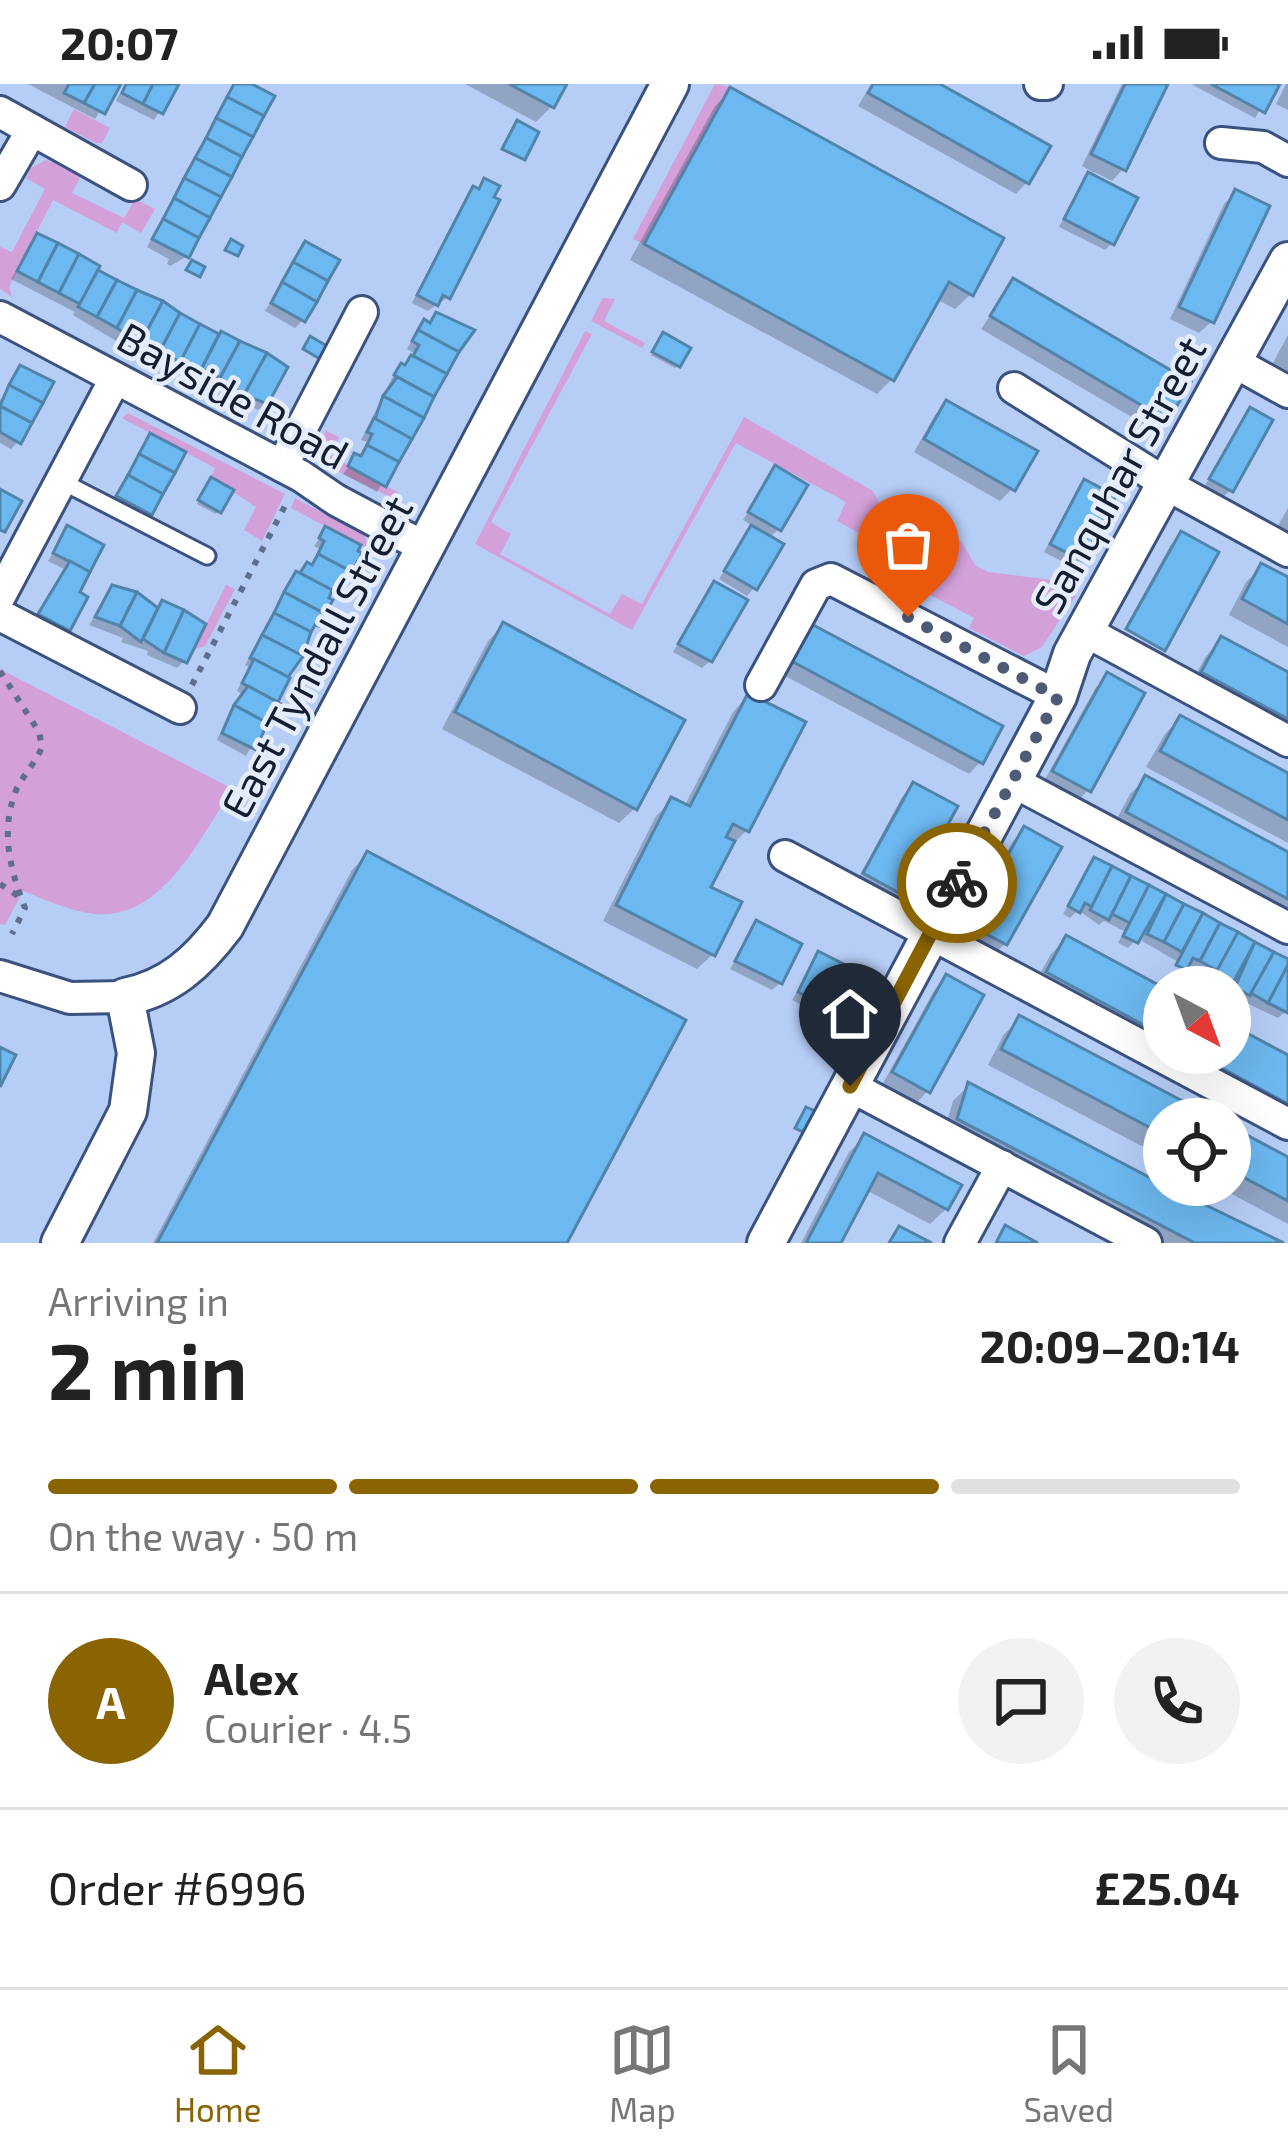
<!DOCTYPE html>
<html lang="en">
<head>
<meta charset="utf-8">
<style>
	body { margin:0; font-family:"Exo 2",sans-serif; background:#f2f2f2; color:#222; height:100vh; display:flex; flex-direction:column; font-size:45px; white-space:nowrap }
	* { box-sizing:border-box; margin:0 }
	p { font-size:39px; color:#767676 }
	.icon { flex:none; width:66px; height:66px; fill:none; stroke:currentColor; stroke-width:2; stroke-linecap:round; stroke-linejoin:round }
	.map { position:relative; height:1159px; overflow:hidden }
	.panel { display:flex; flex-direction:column; background:#fff; flex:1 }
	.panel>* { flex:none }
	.needle { width:78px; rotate:139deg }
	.tools { position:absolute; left:1143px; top:882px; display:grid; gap:24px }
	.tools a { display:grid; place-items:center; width:108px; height:108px; border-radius:50%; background:#fff; box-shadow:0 12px 48px #0002; font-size:60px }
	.pin { position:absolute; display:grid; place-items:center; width:102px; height:102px; color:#fff; margin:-123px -51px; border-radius:50% 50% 50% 0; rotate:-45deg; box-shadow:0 0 12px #0007 }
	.pin .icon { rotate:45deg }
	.courier { position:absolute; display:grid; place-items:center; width:120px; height:120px; margin:-60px; border:9px solid #8a6403; border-radius:50%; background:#fff; color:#222; box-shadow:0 3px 15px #0007 }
	.head em { font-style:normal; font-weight:700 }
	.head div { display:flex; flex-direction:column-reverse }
	.head { display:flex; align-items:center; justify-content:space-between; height:204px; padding:0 48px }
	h1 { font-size:78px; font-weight:700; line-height:90px }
	.bar { display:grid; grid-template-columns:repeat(4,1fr); gap:18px 12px; align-content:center; height:144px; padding:0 48px }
	.bar i { height:15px; border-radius:9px; background:#e0e0e0 }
	.bar .active { background:#8a6403 }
	.bar p { grid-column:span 4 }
	.line { display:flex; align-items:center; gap:30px; padding:0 48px; border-top:3px solid #e0e0e0 }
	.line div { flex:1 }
	.round { display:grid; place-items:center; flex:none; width:126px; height:126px; border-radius:63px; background:#f2f2f2 }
	.status { display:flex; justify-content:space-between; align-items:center; height:84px; padding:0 60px; background:#fff; direction:ltr }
	.status svg { height:33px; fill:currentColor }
	.dock { display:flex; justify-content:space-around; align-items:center; height:168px; border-top:3px solid #e0e0e0; background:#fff; font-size:33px; color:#767676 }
	.dock a { display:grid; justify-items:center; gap:6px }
	.dock .active { color:#8a6403 }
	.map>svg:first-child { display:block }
</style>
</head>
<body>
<div class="status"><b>20:07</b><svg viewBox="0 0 49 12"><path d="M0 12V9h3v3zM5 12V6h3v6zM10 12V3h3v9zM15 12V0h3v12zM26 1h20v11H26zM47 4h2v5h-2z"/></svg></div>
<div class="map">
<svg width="1288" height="1159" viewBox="0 0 1288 1159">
	<rect width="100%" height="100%" fill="#b6cdf6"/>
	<g fill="#d3a0da">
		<polygon points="715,0 730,3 644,160 633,155"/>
		<polygon points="74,25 110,44 102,59 96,59 65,43"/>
		<polygon points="46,76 83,88 72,109 124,134 135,115 155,125 141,149 122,138 117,149 53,116 9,203 12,213 0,205 0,163 12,168 45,105 26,94 31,84"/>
		<polygon points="603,214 615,215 604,237 645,259 642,264 591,237"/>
		<polygon points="585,247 592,250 491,438 511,450 500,470 610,530 622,510 642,520 744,333 873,407 881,422 868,454 837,437 846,418 736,359 632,546 475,460"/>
		<polygon points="128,329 285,410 262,457 244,446 256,423 211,393 215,384 122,334"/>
		<polygon points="325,346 339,353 331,372 399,409 392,414 327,382 319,373"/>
		<polygon points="295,414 364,451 370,466 291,424"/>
		<polygon points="899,426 962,458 975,481 988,488 1068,498 1080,505 1042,563 1024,572 969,544 974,534 898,494 906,477 874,458 889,431"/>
		<polygon points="226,501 235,505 205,562 194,565"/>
		<path d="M0,585L233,705C200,752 164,836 95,830C70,827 46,816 23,807L5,841L0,840Z"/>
	</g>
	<g fill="#0003">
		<polygon points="28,0 117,0 95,35"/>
		<polygon points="125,0 176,0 154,36 116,17"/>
		<polygon points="235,0 245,0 186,173 170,182 167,180 169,175 147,163"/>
		<polygon points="465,0 564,0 552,22 536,38"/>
		<polygon points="871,0 934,0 1027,98 1016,110 858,22"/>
		<polygon points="1122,0 1165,0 1123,85 1112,97 1094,88 1092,93 1112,159 1105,166 1059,143 1081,99 1093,88 1082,82"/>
		<polygon points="1191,0 1276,0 1255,34"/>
		<polygon points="1286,0 1288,0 1288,26 1276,20"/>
		<polygon points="730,7 971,210 955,225 936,215 892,295 877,310 630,176 715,22"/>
		<polygon points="485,98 448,213 428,227 412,219 466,113"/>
		<polygon points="1236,108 1211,238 1199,249 1170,235 1224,120"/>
		<polygon points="37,152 94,187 161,219 219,253 266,319 258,326 197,292 194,295 131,266 73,231 75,228 11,195"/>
		<polygon points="305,161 303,236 295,244 265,227"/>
		<polygon points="1013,198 1166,335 1154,346 981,245"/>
		<polygon points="437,232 456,266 377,408 343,390 355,373 358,375 367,358 361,356 394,290 401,282 404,284 414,269 407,265 417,246"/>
		<polygon points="1288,251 1288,299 1268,288"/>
		<polygon points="661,255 678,282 675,284 651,271"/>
		<polygon points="21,284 18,358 11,365 0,359 0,316"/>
		<polygon points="947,319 1012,405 1000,417 914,368 935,331"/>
		<polygon points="1250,327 1231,406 1223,413 1204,403"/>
		<polygon points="151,353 149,430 142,437 111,420"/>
		<polygon points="775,385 778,445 769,455 754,504 747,512 719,495 753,442 743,436"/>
		<polygon points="1084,398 1080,475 1073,483 1044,468"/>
		<polygon points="208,399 219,427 216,430 197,420"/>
		<polygon points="1288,424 1288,465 1270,456"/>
		<polygon points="68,445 76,509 68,545 60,553 33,538 64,485 48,477"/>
		<polygon points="326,446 342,501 335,508 329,505 328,518 246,672 217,656 232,622 242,610 237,607 249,583 245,581 289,498 310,483 319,465 314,462"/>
		<polygon points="1181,450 1163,562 1126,542 1170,462"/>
		<polygon points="1262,483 1288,497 1288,563 1229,531 1246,498"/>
		<polygon points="715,500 710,577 702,584 673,568"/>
		<polygon points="112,504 156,526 163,519 184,577 177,584 147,571 148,567 121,558 123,554 89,541"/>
		<polygon points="503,542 635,724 619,739 442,645 488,557"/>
		<polygon points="1123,547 1160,567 1151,576 1117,558"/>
		<polygon points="791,550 980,678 969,690 772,585"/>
		<polygon points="1222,556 1288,592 1288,658 1188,604 1206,572"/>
		<polygon points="1108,592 1088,706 1077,718 1043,699 1096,603"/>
		<polygon points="748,612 747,746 731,762 707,804 713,870 697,885 603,837 656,732 672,717 684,723 733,628"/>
		<polygon points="1180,634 1288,693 1288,759 1146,683 1165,650"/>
		<polygon points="1146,695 1288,772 1288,839 1112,744 1130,710"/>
		<polygon points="914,701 906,812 894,824 854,802 902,713"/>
		<polygon points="1024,746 1005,860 993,871 960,853 1013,757"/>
		<polygon points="367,770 682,938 563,1159 153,1159 352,786"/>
		<polygon points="1094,777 1288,879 1286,927 1278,934 1230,911 1242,888 1221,903 1142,857 1146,844 1128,864 1118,859 1124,847 1104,837 1099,841 1078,826 1070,834 1063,830"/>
		<polygon points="756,840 780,899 772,906 730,885"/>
		<polygon points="1067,854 1164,907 1164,969 1230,969 1230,943 1288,975 1288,1043 1032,904 1051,870"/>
		<polygon points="819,871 842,929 835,937 792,916"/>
		<polygon points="946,893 980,912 927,1008 916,1019 882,1001 935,905"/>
		<polygon points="1020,935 1210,1035 1164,1035 1164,1074 988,981 1004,950"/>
		<polygon points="968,1002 1277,1159 1151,1159 943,1050 953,1017"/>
		<polygon points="1230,1045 1288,1076 1288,1140 1215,1101 1230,1101"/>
		<polygon points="865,1053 946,1125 930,1140 866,1106 838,1159 801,1159 849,1068"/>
	</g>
	<g fill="#6cb8f0" stroke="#5283a9" stroke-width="3">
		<polygon points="69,0 95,0 84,19 64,9"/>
		<polygon points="95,0 121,0 105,30 84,19"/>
		<polygon points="126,0 153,0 143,20 122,9"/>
		<polygon points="153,0 179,0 163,30 143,20"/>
		<polygon points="234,0 252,0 275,12 264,32 227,13"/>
		<polygon points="509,0 567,0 554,24"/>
		<polygon points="873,0 940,0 1051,62 1029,100 868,9"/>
		<polygon points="1125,0 1168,0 1126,87 1091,70"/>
		<polygon points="1211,0 1280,0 1265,29"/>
		<polygon points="730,3 1004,154 973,212 949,198 894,297 644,160"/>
		<polygon points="227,13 264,32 253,53 216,34"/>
		<polygon points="216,34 253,53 242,73 206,54"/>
		<polygon points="517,36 539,48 525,76 502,65"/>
		<polygon points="206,54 242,73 232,93 195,74"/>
		<polygon points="195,74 232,93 221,113 184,94"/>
		<polygon points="1088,88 1138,114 1114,161 1064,135"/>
		<polygon points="184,94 221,113 210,134 174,114"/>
		<polygon points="484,94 500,102 494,113 500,116 450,215 443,211 438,222 417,211 473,102 479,105"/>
		<polygon points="1235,105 1270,122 1214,239 1179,223"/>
		<polygon points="174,114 210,134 199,154 163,135"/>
		<polygon points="163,135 199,154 189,174 152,155"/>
		<polygon points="37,149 58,159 38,198 17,187"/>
		<polygon points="231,155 243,162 238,172 225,166"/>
		<polygon points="305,157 340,176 328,197 293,178"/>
		<polygon points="58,159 79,170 59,209 38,198"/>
		<polygon points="79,170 100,182 80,220 59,209"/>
		<polygon points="192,176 205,183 200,193 186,186"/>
		<polygon points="293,178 328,197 317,218 282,198"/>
		<polygon points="98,186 117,196 97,233 78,223"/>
		<polygon points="1013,194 1191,298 1168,337 990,232"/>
		<polygon points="117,196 137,206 117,244 97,233"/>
		<polygon points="282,198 317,218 305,238 271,219"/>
		<polygon points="137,206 163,217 140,260 117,244"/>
		<polygon points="163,217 180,229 160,267 140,260"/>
		<polygon points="436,228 475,246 459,268 418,246 424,235 430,239"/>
		<polygon points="180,229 200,240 180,278 160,267"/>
		<polygon points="200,240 219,250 200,288 180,278"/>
		<polygon points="418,246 459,268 447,290 413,272 419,261 412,257"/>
		<polygon points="221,247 240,257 220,294 205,286 200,288"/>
		<polygon points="663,248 691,264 680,283 652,268"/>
		<polygon points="310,252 327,262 320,275 303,265"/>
		<polygon points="240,257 267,269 244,311 220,294"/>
		<polygon points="267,269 288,283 268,320 244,311"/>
		<polygon points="411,271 447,290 434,313 394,291 401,279 405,281"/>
		<polygon points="20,281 54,298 43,319 9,301"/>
		<polygon points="397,293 434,313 424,334 383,312"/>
		<polygon points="9,301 43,319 32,339 0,322"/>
		<polygon points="383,312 424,334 412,355 375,335"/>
		<polygon points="946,316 1038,367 1015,407 924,355"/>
		<polygon points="0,322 32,339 21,360 0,348"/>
		<polygon points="1250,323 1273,336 1233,408 1209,395"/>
		<polygon points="374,334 412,355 399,378 367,361 372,350 367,348"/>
		<polygon points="150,349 186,368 175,389 139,370"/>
		<polygon points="367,361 399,378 386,403 348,382 354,369 361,372"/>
		<polygon points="139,370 175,389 163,410 128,391"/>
		<polygon points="775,381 808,401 781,447 748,428"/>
		<polygon points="128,391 163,410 152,431 116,412"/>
		<polygon points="211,393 234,406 221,429 198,416"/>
		<polygon points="1084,395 1116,412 1083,477 1050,460"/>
		<polygon points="0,405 22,417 5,448 0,446"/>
		<polygon points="67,441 104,461 90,488 53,469"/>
		<polygon points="751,441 784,460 757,506 724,487"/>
		<polygon points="325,442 361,461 358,467 362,469 352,488 318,470 324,457 319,454"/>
		<polygon points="1181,447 1219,468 1165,567 1126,545"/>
		<polygon points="889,468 907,477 898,494 879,485"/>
		<polygon points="318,470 352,488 345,502 340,500 335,508 300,489 307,478 312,481"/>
		<polygon points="70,477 90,488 80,508 88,513 70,547 38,530"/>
		<polygon points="1261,479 1288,493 1288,540 1242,515"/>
		<polygon points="296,487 332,506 329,514 333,516 325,530 284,508"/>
		<polygon points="714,497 748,516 712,578 678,560"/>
		<polygon points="112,501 137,508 120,542 95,533"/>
		<polygon points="137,508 158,524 141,558 120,542"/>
		<polygon points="284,508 325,530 319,542 315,541 311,548 274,529"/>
		<polygon points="162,516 184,526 164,569 143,555"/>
		<polygon points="184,526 206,540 187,579 164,569"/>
		<polygon points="274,529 311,548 303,572 262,551"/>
		<polygon points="802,535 1003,642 983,680 782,572"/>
		<polygon points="503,538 685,636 637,726 455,628"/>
		<polygon points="262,551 303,572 288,593 250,574"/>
		<polygon points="1221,552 1288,588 1288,635 1201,588"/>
		<polygon points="254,575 290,594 278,618 242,599"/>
		<polygon points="1107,588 1145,609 1091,708 1052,687"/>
		<polygon points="248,602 281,620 273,635 267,639 234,621"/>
		<polygon points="748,609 806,638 749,748 733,740 726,753 735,757 711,803 742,818 715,872 616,821 671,713 690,722"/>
		<polygon points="234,621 267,639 256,666 222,649"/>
		<polygon points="1180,631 1288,689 1288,736 1160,667"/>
		<polygon points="1145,691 1288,768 1288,815 1126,728"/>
		<polygon points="913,698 958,722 908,814 863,789"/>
		<polygon points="1024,742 1062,763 1007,861 969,841"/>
		<polygon points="367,767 686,936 567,1159 157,1159"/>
		<polygon points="1094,773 1112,782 1092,823 1085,819 1080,829 1068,822"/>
		<polygon points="1112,782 1131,792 1109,836 1090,826"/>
		<polygon points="1131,792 1149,801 1130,839 1112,830"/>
		<polygon points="1149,801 1166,810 1138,859 1123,852"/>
		<polygon points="1166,810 1184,820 1164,858 1147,850"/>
		<polygon points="1184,820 1203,829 1182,868 1164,858"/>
		<polygon points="1203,829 1220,839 1200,877 1193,874 1187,886 1176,881"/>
		<polygon points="756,836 802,860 782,900 735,877"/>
		<polygon points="1220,839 1238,848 1218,887 1200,877"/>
		<polygon points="1238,848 1255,858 1233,899 1215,890"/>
		<polygon points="1066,851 1164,904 1164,952 1046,888"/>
		<polygon points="1255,858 1274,868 1250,912 1235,903"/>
		<polygon points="818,867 865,891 844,931 798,908"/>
		<polygon points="1274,868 1288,875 1288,881 1268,919 1251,909"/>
		<polygon points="1288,881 1288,929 1268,919"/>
		<polygon points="946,890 984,911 930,1009 892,988"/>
		<polygon points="1019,931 1217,1035 1164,1035 1164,1051 1001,965"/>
		<polygon points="1230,940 1288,971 1288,1020 1194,969 1230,969"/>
		<polygon points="0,963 16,971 0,1003"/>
		<polygon points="968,998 1164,1101 1284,1159 1195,1159 957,1035"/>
		<polygon points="806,1023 815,1027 803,1048 795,1044"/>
		<polygon points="1230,1042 1288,1073 1288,1117 1230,1086"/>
		<polygon points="864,1049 962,1101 948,1126 878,1089 841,1159 806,1159"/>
		<polygon points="1005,1141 1038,1159 996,1159"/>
		<polygon points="899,1142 932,1159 889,1159"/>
	</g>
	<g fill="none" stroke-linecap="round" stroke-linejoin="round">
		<defs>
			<polyline id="service" points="61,397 207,472"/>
			<g id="minor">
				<polyline points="1040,0 1047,0"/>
				<polyline points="0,28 131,101"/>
				<polyline points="1221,59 1263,63 1288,77"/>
				<polyline points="0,101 32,46"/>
				<polyline points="0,233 301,392 336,416 426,464"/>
				<polyline points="1234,278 1288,308"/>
				<polyline points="1014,304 1180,408 1288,467"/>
				<polyline points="282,382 362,228"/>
				<polyline points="0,512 115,295"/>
				<polyline points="0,531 180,624"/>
				<polyline points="1085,547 1288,657"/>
				<polyline points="761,601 816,501 831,495 1058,612"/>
				<polyline points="1012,697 1288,844"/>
				<polyline points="785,772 1288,1040"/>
				<polyline points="0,892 70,914 125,913"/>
				<polyline points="850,1002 1146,1159"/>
				<polyline points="960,1159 1002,1082"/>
			</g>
			<g id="tertiary">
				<path d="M60,1159L128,1027L136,969L125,913C170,904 198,878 225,842L670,0"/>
				<polyline points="766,1159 1058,612 1072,570 1288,177"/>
			</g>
		</defs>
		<use href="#service" stroke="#3b527f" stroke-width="21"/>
		<use href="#minor" stroke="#3b527f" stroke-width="36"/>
		<use href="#tertiary" stroke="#3b527f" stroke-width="42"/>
		<g stroke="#5e6e8c" stroke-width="6" stroke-dasharray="6 9" stroke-linecap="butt">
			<path d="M0,587L39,648L42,663C36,678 25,689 17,704C0,745 9,783 25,824L12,850"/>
			<polyline points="192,601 288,416"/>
			<polyline points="0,800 18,812"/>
		</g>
		<use href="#service" stroke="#fff" stroke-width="15"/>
		<use href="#minor" stroke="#fff" stroke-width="30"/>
		<use href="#tertiary" stroke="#fff" stroke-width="36"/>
	</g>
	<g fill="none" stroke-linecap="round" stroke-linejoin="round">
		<polyline stroke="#4d5b76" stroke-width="12" stroke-dasharray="0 21.6" points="908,533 1058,613 957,799"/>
		<polyline stroke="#8a6403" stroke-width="15" points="850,1002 957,799"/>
	</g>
	<g text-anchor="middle" stroke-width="9" stroke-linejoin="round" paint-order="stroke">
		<g font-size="42" fill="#141e31" stroke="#e5edfd">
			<text transform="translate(233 312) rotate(29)" y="15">Bayside Road</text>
			<text transform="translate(1120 391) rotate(-61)" y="15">Sanquhar Street</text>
			<text transform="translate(317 573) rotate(-62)" y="15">East Tyndall Street</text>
		</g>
	</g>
</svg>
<div class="tools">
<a><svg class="needle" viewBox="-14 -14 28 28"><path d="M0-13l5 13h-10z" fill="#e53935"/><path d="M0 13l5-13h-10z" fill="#767676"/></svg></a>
<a><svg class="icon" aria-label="locate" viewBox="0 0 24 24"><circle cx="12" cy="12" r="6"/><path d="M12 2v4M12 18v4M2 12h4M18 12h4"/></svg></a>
</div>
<div class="pin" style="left:908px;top:533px;background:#ea580c"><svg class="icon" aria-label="bag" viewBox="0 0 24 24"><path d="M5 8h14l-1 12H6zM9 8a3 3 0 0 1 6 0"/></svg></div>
<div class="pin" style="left:850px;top:1002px;background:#1f2937"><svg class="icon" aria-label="home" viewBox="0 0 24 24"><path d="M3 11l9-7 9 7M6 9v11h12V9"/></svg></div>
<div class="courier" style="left:957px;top:799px"><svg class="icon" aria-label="bike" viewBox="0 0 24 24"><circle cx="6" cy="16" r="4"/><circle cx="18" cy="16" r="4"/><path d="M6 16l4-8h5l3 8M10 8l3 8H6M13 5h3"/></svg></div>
</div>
<section class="panel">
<div class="head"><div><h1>2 min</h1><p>Arriving in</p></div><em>20:09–20:14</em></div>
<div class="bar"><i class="active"></i><i class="active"></i><i class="active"></i><i></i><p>On the way · 50 m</p></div>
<div class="line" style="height:216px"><b class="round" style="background:#8a6403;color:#fff">A</b><div><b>Alex</b><p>Courier · 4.5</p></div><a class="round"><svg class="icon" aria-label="chat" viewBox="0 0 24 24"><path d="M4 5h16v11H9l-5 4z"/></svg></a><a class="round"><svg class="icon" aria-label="phone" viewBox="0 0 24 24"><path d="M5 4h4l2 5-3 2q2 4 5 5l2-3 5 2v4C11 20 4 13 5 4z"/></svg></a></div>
<div class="line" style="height:156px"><div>Order #6996</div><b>£25.04</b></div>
</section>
<nav class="dock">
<a class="active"><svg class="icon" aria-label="home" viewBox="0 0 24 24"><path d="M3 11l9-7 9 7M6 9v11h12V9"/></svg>Home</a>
<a><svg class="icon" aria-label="map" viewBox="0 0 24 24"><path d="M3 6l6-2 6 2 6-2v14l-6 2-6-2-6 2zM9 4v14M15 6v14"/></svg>Map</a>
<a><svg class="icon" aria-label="saved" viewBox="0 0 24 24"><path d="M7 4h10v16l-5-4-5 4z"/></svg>Saved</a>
</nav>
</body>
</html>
